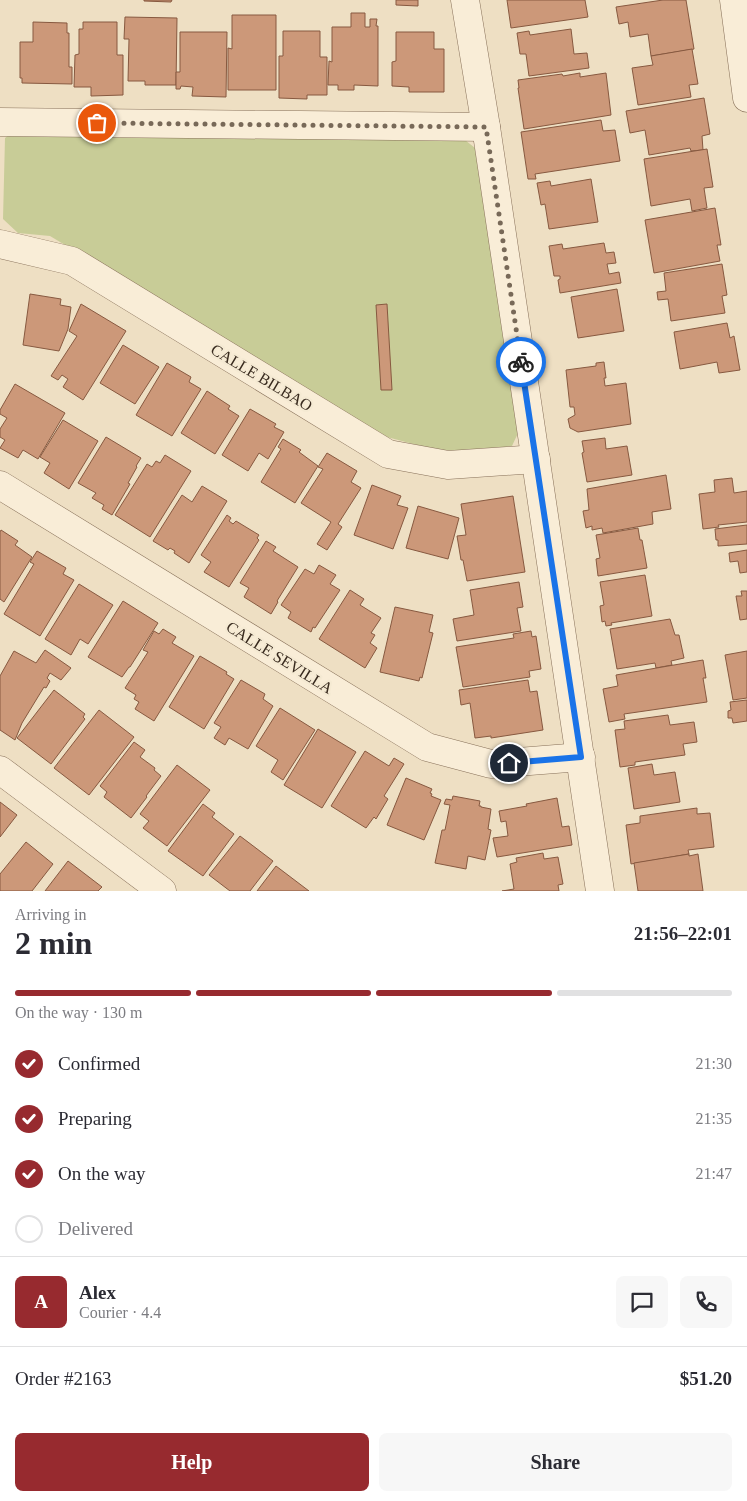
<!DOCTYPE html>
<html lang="en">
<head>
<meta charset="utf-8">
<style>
	body { margin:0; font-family:"Times New Roman",serif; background:#f7f7f7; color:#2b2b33; height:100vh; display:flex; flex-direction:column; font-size:19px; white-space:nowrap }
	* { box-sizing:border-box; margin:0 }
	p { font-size:16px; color:#7c7c81 }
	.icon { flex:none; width:28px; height:28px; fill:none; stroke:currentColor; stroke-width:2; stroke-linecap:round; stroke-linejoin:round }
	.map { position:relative; height:891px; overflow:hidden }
	.drawer { display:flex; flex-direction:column; background:#fff; flex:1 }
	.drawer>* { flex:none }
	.pin { position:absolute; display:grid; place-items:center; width:42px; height:42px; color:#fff; margin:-21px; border:2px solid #fff; border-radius:50%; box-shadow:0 1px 5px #0007 }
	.courier { position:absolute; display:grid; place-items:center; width:50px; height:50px; margin:-25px; border:4px solid #1a73e8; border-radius:50%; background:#fff; color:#222; box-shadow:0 1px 6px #0007 }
	.summary em { font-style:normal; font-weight:600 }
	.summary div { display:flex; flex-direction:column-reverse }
	.summary { display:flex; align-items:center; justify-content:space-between; height:85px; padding:0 15px }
	h1 { font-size:32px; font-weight:600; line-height:38px }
	.bar { display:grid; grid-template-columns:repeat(4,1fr); gap:8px 5px; align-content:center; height:60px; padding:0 15px }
	.bar i { height:6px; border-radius:4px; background:#e1e1e2 }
	.bar .active { background:#972a2f }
	.bar p { grid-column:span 4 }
	.line { display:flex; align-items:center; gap:12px; padding:0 15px; border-top:1px solid #e1e1e2 }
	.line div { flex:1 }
	.round { display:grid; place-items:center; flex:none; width:52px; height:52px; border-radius:8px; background:#f7f7f7 }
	ol { padding:0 15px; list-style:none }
	li { display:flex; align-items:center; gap:15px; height:55px }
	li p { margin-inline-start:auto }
	li .icon { padding:5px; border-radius:50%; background:#972a2f; color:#fff; stroke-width:4 }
	li:last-child { color:#7c7c81 }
	li i { width:28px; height:28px; border:2px solid #e1e1e2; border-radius:50% }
	.cta { display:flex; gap:10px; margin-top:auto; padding:10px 15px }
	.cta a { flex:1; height:58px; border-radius:8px; background:#972a2f; color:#fff; font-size:20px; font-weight:600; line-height:58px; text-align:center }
	.cta a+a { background:#f7f7f7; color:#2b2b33 }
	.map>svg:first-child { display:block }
</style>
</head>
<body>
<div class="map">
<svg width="747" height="891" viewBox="0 0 747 891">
	<rect width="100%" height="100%" fill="#eedfc3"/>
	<polygon fill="#c8cc97" points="13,132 460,136 475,148 518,433 512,446 468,452 432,449 387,437 50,236 18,233 3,219 5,138"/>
	<g fill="#cc9879" stroke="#875940">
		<polygon points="144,0 172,0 171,2 144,1"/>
		<polygon points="396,0 418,0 418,6 396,5"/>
		<polygon points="507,0 585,0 588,17 511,28"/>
		<polygon points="663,0 686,0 694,49 651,56 648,34 630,37 628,22 619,24 616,7"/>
		<polygon points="351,13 365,13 365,27 370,27 370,19 377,19 376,26 378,26 378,86 354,85 354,90 338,90 338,85 328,85 329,61 332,62 332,27 351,27"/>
		<polygon points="232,15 276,15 276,90 228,90 228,48 232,49"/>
		<polygon points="125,17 177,18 176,85 145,85 145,81 128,81 129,39 124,39"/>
		<polygon points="33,22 67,23 67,33 69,33 69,67 72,67 72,84 22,83 22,78 20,78 20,42 33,42"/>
		<polygon points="83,22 117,22 117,55 123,55 123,95 91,96 91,87 74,87 75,55 79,54 79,29 83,29"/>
		<polygon points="571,29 574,54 587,53 589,68 529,76 526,54 520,54 517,33 529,31 530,35"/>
		<polygon points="283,31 320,31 320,57 327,57 327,95 307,95 307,99 279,98 279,56 283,56"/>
		<polygon points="180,32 227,32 226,97 192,96 193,87 181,86 180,89 176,89 176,72 180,72"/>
		<polygon points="396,32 434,32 434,49 444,49 444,92 409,92 409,87 392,86 392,62 396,61"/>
		<polygon points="692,49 698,84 689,85 691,97 638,105 632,68 653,65 651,56"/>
		<polygon points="580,73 580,77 606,73 611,115 524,129 518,88 519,88 518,80 562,74 563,76"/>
		<polygon points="704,98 710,134 702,136 703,150 691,151 690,148 649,155 645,130 630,133 626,111"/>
		<polygon points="601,120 603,131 615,130 620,161 535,174 536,179 528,179 521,132"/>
		<polygon points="707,149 713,187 704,188 707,208 692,211 690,199 651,206 644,159"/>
		<polygon points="591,179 598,222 549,229 545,204 541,205 537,183 550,181 551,186"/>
		<polygon points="715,208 721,245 717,245 720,261 654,273 645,220"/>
		<polygon points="604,243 606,253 614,252 616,263 607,264 609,274 619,272 621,283 560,293 558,280 560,279 560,276 554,276 549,246 562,244 563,249"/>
		<polygon points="722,264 727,295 722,296 725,313 671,321 668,299 658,300 657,292 666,291 664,273"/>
		<polygon points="617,289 624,331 578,338 571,297"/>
		<polygon points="30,294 61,299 60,305 71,307 68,329 59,351 23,345"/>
		<polygon points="81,304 126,331 83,400 63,387 68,379 62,375 58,380 51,376 77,336 69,331"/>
		<polygon points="387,304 392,390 381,390 376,305"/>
		<polygon points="727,323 730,338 734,336 740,370 719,373 717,362 680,369 674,332"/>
		<polygon points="123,345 159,367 135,404 100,383"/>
		<polygon points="604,362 606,378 604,378 605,386 626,383 631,424 578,432 570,428 568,419 575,415 574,407 570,407 566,370 596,366 596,363"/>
		<polygon points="167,363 191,377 189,382 201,389 172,436 136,415"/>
		<polygon points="15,384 65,413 38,459 23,450 18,458 0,448 5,440 0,437 0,429 7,418 0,414 0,410"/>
		<polygon points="207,391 230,406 228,409 239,416 215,454 181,433"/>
		<polygon points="250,409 276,424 274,427 284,432 268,459 259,453 248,471 222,455"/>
		<polygon points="63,420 98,441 69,489 44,473 50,463 40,457"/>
		<polygon points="106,437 141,458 136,466 137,467 128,483 130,484 112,515 102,509 104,505 92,498 96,493 78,483"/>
		<polygon points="605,438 606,449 627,446 632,475 587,482 582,453 584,452 582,441"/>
		<polygon points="283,439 301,450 299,452 318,466 295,503 261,482 281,449 278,447"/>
		<polygon points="327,453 357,471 351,482 361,488 338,524 342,527 327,550 317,544 331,522 301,503 323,469 318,467"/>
		<polygon points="165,455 191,471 150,537 115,515 147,464 152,467 156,461 160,463"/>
		<polygon points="666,475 671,509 652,512 653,524 603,533 602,528 592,530 592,526 586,528 583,511 589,510 587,489"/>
		<polygon points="732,478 734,493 747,491 747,522 718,525 719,527 703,529 699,494 715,492 714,480"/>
		<polygon points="372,485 401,496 397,505 408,508 393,549 354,535"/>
		<polygon points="202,486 227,501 189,563 174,553 175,551 170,548 168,550 153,541 182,495 192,502"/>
		<polygon points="513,496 525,572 467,581 463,560 461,560 457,536 466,535 461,504"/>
		<polygon points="418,506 459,518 448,559 406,548"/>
		<polygon points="227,515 231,518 229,521 233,524 236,521 259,535 257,538 259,540 229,587 204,572 211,562 201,555"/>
		<polygon points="747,525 747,544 718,546 718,540 716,540 715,529"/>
		<polygon points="638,528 640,540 642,540 647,568 598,576 596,559 600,558 596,535"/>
		<polygon points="1,530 18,541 15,545 32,557 4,602 0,599 0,532"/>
		<polygon points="266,541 276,547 273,551 298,567 277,601 278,602 271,614 244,597 249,588 240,583"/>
		<polygon points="747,550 747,572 740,573 738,561 730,562 729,553"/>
		<polygon points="37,551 66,568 63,574 74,580 40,636 4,614 34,564 30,562"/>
		<polygon points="319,565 336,575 330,584 340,590 315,628 313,627 311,632 288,618 291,612 281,605 305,569 314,574"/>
		<polygon points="645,575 652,616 611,623 612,625 606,626 605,621 602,622 600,606 604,605 600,582"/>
		<polygon points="519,582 523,607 517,608 521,631 457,641 453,619 474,615 470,590"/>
		<polygon points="79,584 113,605 88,644 80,639 71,655 45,639"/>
		<polygon points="350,590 364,599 360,605 381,618 371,633 375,635 370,643 377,648 365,668 319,639"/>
		<polygon points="741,591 747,591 747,619 740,620 736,596 742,596"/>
		<polygon points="123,601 158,623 130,667 129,667 122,677 88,657"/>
		<polygon points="395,607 433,615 429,632 433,633 422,678 420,677 419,681 380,672"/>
		<polygon points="670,619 675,635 679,635 684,658 671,661 672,665 656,668 655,663 617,669 610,629"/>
		<polygon points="163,629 176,637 172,643 194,656 154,721 135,709 139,702 134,699 136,695 125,688 148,652 143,650 154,631 159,634"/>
		<polygon points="531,631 532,637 536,636 541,669 529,671 530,677 463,687 456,647 514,638 513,634"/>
		<polygon points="45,650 71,668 61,680 50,673 47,678 50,681 46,688 44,687 22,723 15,740 0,730 0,676 14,651 36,663"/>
		<polygon points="747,651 747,698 733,700 725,655"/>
		<polygon points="200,656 227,672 226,674 234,679 204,729 169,707"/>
		<polygon points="703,660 706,678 703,678 707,702 624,714 625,719 609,722 603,689 618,686 616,675"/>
		<polygon points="241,680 265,694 263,699 273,706 248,749 229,738 225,745 214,738 221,727 214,723"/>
		<polygon points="528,680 530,692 537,691 543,730 491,738 491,736 475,738 470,703 461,705 459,690"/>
		<polygon points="54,690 85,714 83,717 85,719 51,764 17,738"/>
		<polygon points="747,700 747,721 733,723 732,718 728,718 728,711 731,710 730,702"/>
		<polygon points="280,708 315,730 283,780 271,772 278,760 256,746"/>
		<polygon points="99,710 134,737 89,795 54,768"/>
		<polygon points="668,715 670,725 694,722 697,742 683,744 685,755 635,762 635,765 620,767 615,730 625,729 624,721"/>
		<polygon points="318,729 356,752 322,808 284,785"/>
		<polygon points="134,742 145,750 140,757 155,768 154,770 161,776 146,796 147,797 131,818 104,797 107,792 100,786"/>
		<polygon points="365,751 389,766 394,758 404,764 384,796 388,799 376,819 374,817 366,828 331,806"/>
		<polygon points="652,764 654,775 675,772 680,802 634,809 628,768"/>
		<polygon points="177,765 210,790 167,846 143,828 149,821 140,814"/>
		<polygon points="406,778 432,789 430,793 432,794 431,796 441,800 424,840 387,825"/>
		<polygon points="453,796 480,801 479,806 481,806 481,807 491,809 488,829 491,830 485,860 468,856 466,869 435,863 442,830 445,830 450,805 444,804 446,799 452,800"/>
		<polygon points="557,798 562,827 569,826 572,845 497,857 493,838 508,836 506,821 501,822 499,811 527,806 526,804"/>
		<polygon points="0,802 17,815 0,837"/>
		<polygon points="203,804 215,813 212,817 234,834 203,876 168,851"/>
		<polygon points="697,808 697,814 710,813 714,847 688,850 689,854 631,864 626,825 640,823 640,816"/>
		<polygon points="240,836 273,861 250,891 230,891 209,875"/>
		<polygon points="26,842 53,864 32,891 0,891 0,874"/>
		<polygon points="543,853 544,859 558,857 563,884 558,885 559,891 502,891 514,889 510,864 517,862 516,858"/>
		<polygon points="689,854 689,856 698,854 703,891 638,891 634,863"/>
		<polygon points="68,861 102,887 98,891 45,891"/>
		<polygon points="276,866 309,891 257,891"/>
	</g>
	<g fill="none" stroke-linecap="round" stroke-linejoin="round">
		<defs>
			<g id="minor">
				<polyline points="465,0 486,127 600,891"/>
				<polyline points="734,0 747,98"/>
				<polyline points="0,122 486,127"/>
				<polyline points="0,244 72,261 388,454 448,465 536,459"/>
				<polyline points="0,485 427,747 491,764 581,757"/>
				<polyline points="0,770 162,891"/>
			</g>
		</defs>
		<use href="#minor" stroke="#88715a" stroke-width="29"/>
		<use href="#minor" stroke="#f9edd7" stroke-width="28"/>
	</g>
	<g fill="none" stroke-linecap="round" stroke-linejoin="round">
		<polyline stroke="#786958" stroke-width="5" stroke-dasharray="0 9" points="97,123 486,127 521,362"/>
		<polyline stroke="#1a73e8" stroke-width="6" points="509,763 581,757 521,362"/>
	</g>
	<g text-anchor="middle" stroke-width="4.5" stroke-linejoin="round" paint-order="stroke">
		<g font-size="16" fill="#382a1e" stroke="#f5ead3">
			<text transform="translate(262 377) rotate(31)" y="6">CALLE BILBAO</text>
			<text transform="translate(280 657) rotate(32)" y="6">CALLE SEVILLA</text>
		</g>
	</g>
</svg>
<div class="pin" style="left:97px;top:123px;background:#ea580c"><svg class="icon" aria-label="bag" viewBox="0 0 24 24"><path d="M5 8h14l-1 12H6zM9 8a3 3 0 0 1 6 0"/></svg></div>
<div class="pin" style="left:509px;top:763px;background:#1f2937"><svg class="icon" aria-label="home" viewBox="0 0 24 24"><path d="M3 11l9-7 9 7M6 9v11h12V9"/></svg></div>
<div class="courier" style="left:521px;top:362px"><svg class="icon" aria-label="bike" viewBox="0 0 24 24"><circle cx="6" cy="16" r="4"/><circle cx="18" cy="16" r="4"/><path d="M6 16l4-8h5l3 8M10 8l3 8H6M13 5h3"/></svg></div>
</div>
<section class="drawer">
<div class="summary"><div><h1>2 min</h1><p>Arriving in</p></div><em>21:56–22:01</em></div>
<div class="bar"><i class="active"></i><i class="active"></i><i class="active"></i><i></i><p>On the way · 130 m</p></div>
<ol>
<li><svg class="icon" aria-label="check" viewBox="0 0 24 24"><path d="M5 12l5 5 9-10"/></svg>Confirmed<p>21:30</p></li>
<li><svg class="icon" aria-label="check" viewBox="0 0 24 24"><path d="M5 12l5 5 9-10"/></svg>Preparing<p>21:35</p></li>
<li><svg class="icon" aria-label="check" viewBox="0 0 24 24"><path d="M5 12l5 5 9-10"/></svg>On the way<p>21:47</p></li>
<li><i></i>Delivered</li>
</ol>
<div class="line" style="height:90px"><b class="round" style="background:#972a2f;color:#fff">A</b><div><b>Alex</b><p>Courier · 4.4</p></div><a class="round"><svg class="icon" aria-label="chat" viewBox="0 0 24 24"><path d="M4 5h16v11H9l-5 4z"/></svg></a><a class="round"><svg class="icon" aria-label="phone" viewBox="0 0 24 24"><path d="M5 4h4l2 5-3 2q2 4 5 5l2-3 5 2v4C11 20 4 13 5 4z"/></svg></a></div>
<div class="line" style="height:65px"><div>Order #2163</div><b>$51.20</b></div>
<div class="cta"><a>Help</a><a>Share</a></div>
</section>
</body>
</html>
